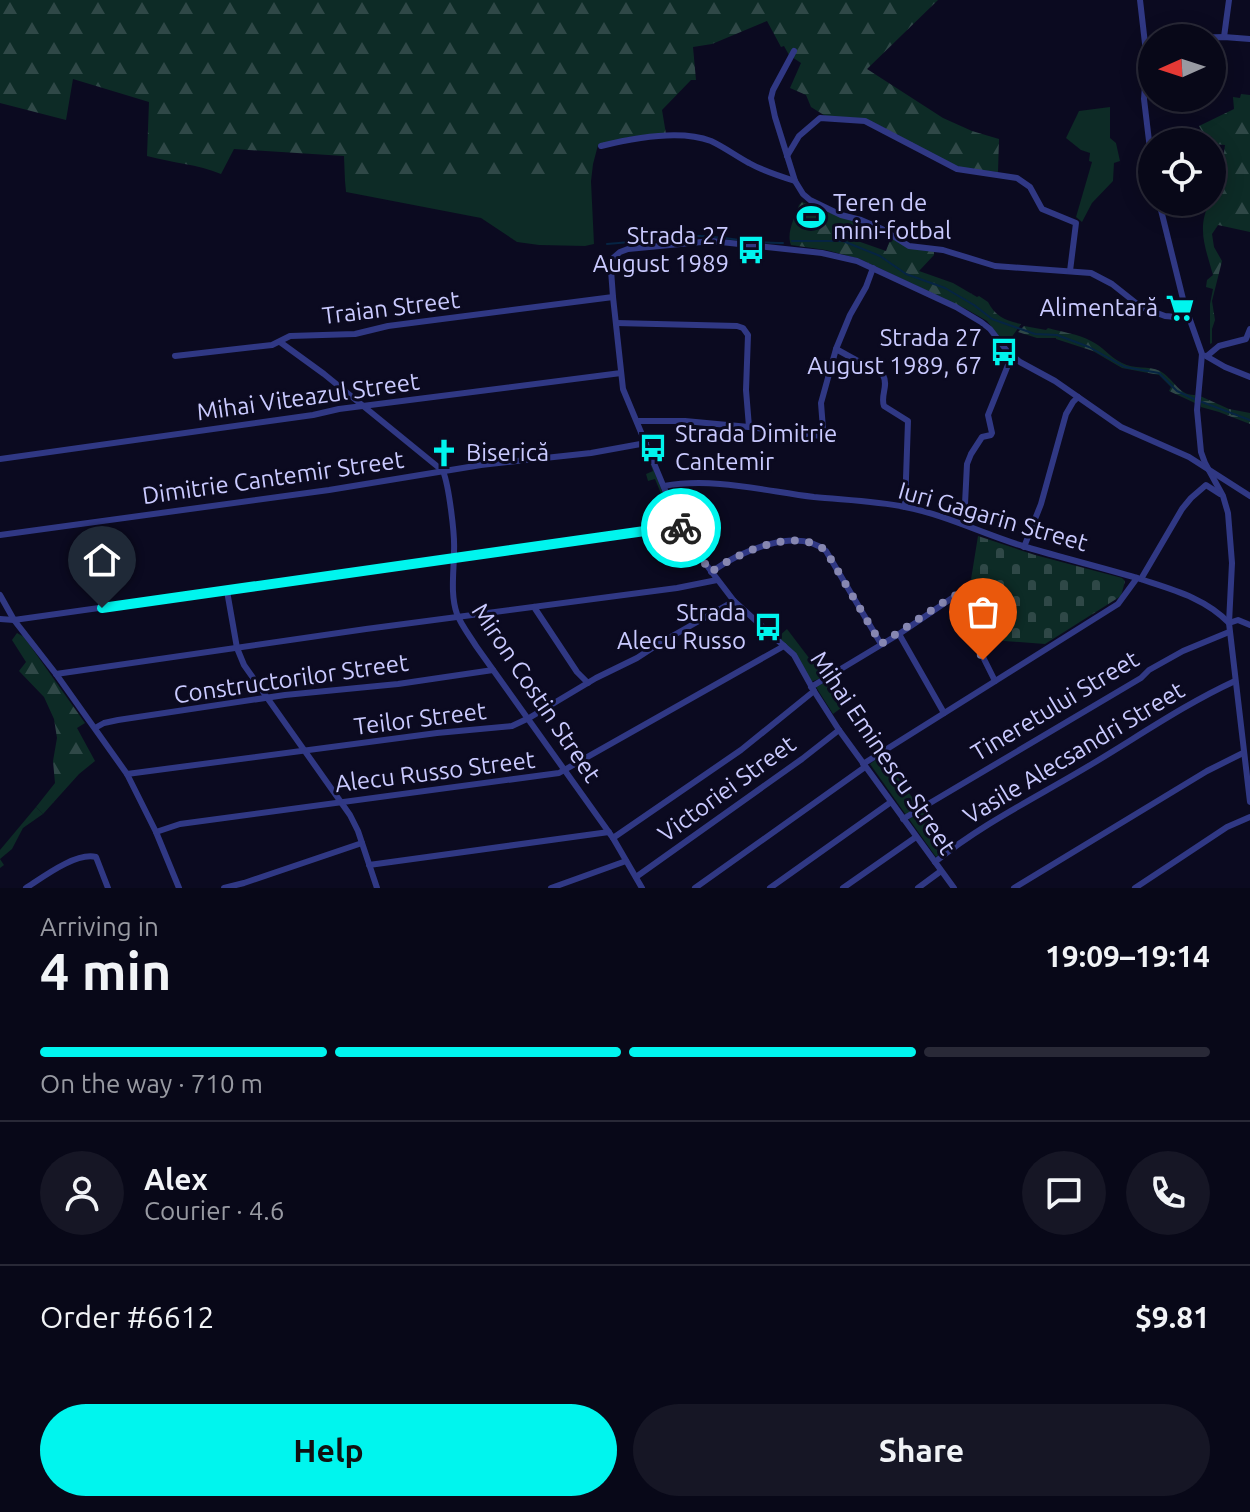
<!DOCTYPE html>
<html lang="en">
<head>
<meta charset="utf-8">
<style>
	body { margin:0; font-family:Ubuntu,sans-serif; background:#161625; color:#f1f3f6; height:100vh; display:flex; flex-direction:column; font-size:30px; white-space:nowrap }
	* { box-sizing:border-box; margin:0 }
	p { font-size:26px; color:#989aa2 }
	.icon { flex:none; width:44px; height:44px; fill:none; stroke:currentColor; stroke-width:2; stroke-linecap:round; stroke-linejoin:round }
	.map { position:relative; height:888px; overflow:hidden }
	.drawer { display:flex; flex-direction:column; background:#080818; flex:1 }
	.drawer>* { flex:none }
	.needle { width:52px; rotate:267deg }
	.controls { position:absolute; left:1138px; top:24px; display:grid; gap:16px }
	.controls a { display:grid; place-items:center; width:88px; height:88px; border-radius:50%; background:#080818; box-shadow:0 4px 20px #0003,0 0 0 2px #292937; font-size:40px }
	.pin { position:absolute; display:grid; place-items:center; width:68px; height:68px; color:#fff; margin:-82px -34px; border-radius:50% 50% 50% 0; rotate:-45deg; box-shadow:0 0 8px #0007 }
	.pin .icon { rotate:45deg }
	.courier { position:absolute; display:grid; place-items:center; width:80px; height:80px; margin:-40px; border:6px solid #00f5ee; border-radius:50%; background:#fff; color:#222; box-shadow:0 2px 10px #0007 }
	.headline em { font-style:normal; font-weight:700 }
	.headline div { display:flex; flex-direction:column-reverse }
	.headline { display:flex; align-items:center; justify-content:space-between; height:136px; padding:0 40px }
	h1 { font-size:52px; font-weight:700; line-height:60px }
	.bar { display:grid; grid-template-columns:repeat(4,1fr); gap:12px 8px; align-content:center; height:96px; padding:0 40px }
	.bar i { height:10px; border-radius:6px; background:#292937 }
	.bar .selected { background:#00f5ee }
	.bar p { grid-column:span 4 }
	.line { display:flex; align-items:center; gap:20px; padding:0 40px; border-top:2px solid #292937 }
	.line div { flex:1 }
	.round { display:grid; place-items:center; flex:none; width:84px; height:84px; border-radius:42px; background:#161625 }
	.button { display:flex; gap:16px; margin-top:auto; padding:16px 40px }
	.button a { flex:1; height:92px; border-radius:48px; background:#00f5ee; color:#111; font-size:32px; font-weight:700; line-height:92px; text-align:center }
	.button a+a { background:#161625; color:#f1f3f6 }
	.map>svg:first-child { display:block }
</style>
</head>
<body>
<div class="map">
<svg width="1250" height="888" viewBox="0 0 1250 888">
	<defs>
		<pattern id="forest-firs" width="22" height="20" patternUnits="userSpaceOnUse" patternTransform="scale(2)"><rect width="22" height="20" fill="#0d2b26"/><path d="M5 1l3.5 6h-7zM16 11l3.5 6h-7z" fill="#2f4847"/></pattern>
		<pattern id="wetland-marsh" width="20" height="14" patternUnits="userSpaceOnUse" patternTransform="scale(2)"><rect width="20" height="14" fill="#0d2b26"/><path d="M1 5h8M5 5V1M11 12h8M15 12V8" fill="none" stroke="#2f4847"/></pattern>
		<pattern id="cemetery-stones" width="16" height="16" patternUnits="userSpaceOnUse" patternTransform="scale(2)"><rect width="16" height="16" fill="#0d2b26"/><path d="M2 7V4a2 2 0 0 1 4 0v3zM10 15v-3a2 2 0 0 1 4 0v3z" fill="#2f4847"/></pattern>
	</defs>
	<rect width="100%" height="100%" fill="#0b0a20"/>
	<g fill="#0d2b26">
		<polygon points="1110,107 1110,138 1116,143 1120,161 1114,163 1113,181 1092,203 1082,222 1076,217 1092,162 1089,161 1090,153 1081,150 1066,138 1079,111"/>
		<polygon points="345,181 591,181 594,244 585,246 539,245 517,242 481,218 346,192"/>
		<polygon points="645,449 675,522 673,524 660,526 657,506 664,501 655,479 648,481 646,474 653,471"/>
		<path d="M787,629L822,675L826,676L811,682C803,663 793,651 778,637Z"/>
		<polygon points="827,681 845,705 833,714 816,687"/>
		<polygon points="882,755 919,807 906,815 870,764"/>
		<polygon points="36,807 43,814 23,828 12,849 0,859 4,865 0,868 0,850"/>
		<polygon points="924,809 950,847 936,857 909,819"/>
	</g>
	<g fill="url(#forest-firs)">
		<path d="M0,0H938L867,69L943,118L972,131L999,139L998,172L965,169L954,165L867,119L827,117L811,107L806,95L790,88L801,63L789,55L784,46L781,47L767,21L712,44L693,47L696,80H691L662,110L666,134L629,137L598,145L593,164L591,181H345L344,156L234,149L221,174C198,164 172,163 147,156L149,102L73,79L66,120L0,103Z"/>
		<path d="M1241,94L1250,95V232L1218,225L1212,234L1214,247L1222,261L1212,301L1215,320L1212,329V343L1210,344V304L1213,289L1206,287L1207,280L1213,275C1206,249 1196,228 1210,202H1212V166L1222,167L1225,145L1214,144L1211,136L1205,137L1199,126L1234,109L1233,97L1240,98Z"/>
		<path d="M802,202L841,217L856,220L849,238L886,251L891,237L909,247L938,252H934V255L919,271L953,283L977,297L979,296L988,302C995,316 1006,321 1021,324L1006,345L987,321L966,309L860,259L826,250L791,245C786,233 795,217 799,205Z"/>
		<path d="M1024,326L1046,330L1048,328C1062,332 1078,334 1091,341C1102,346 1111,358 1122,363C1134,370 1148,365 1160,371C1173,378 1179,396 1195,395V403L1169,391L1171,387L1159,375L1122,368L1093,351L1056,339V338H1037L1018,332Z"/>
		<polygon points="17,633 24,637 85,723 77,728 95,761 79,774 43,814 36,807 55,783 53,761 57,738 54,719 44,697 19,671 26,662 12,640"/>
	</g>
	<polygon fill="url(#wetland-marsh)" points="1200,396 1229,409 1250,413 1250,424 1219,412 1201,407"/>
	<polygon fill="url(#cemetery-stones)" points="978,536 1035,555 1122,578 1125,581 1121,596 1045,644 977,639 969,592"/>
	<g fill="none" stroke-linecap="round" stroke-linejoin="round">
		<g stroke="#062443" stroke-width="2">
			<path d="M674,237C713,232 745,244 783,243"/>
			<polyline points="792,241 843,241 880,256 906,274 945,288 974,305 992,319 1035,334 1057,335 1089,347 1125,367 1159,373 1177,391 1194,399"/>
			<polyline points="607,244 665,239"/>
			<polyline points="1202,402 1250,420"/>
		</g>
		<g stroke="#303884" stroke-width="6">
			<polyline points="1140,0 1147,61 1144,99 1152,166"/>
			<polyline points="1224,37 1229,0"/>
			<polyline points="1186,38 1224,37 1250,39"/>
			<polyline points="794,51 773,90 771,98 775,117 795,181 803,194 810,200 841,215 861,220 882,229 909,246 943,250 995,266 1091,273 1112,284 1141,307 1165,316 1189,318"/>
			<path d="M601,146C633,138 680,129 711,141C724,147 736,156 749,163C763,171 779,176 795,181"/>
			<polyline points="787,156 799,136 820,118 865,121 957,169 1017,178 1030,187 1042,209 1076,223 1070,271"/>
			<polyline points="1159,202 1184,303 1202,354 1197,410 1201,452 1205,463 1223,496 1228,513 1232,563 1229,623 1250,802"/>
			<path d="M873,268L866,287L850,315L836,349L883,375C889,386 880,395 884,406L908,421L905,507"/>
			<polyline points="616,323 737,326 743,328 748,335 746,390 749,427"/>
			<path d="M280,342L324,374L443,471C449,486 455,535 454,551C454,572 450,594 457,614C461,625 470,636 476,646L613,838L642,888"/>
			<polyline points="175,356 272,345 290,336 355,334 388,326 613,297"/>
			<polyline points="1206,356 1225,367 1250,377"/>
			<polyline points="1207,356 1219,346 1246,339 1250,329"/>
			<polyline points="637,421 685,421 749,427 821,436 823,429 821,403 836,349"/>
			<polyline points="0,459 313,415 339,409 621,373"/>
			<path d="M664,486C713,477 765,491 814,497C844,500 876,501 905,507C947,515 985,535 1026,547C1063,558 1100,567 1137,578C1170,589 1204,597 1229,623L1238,620L1250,625"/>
			<polyline points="964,524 967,464 971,454 982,437 991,435 992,433 988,415 1012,355"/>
			<polyline points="0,535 329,490 481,465 591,453 646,443"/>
			<polyline points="1024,547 1041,504 1066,414 1073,402 1078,397"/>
			<path d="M711,572C738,553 796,525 826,551L881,644"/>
			<polyline points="1141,579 1182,509 1191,498 1206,485 1220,494"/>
			<polyline points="227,591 237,648 244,665 350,815 358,831 377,888"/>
			<polyline points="0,595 14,620 56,674 127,774 156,832 179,888"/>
			<polyline points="534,607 577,672 588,683"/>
			<polyline points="0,619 14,620 680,526"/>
			<polyline points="899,634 944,713"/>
			<polyline points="56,674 366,629 677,588 717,580"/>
			<polyline points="811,687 899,634 958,594 963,594 966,597 974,639 995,681"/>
			<polyline points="95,728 104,723 118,720 285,695 398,684 493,670"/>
			<polyline points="863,764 1118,604 1137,578"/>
			<polyline points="127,774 437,733 512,726 529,718 596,678 637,658 660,643 734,601"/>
			<polyline points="903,819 1141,678 1149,670 1183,651 1229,632"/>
			<polyline points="156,832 180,824 559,773 784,646"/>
			<polyline points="613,838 741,750 814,691"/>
			<path d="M935,862C983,823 1039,796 1092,764C1139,736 1185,704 1235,681"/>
			<polyline points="369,865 609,832"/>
			<polyline points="636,877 802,759 839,730"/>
			<path d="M26,888C43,877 76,852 96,857L108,888"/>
			<polyline points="224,888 244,883 362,843"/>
			<polyline points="551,888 626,861"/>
			<polyline points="695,888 865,767"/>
			<polyline points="770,888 891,802"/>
			<polyline points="843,888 916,837"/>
			<polyline points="918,888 941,871"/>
			<polyline points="954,888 839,730 814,691 794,655 734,601 692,546 680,526 623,389 613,297 611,270 612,259 620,252 628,249 712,241 822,253 857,261 956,307 981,322 990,329 1007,351 1020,362 1055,381 1121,427 1189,457 1250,496"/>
			<polyline points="1014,888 1207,771 1243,753"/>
			<polyline points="1135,888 1227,827 1250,817"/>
		</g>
	</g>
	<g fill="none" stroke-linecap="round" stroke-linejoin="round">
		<path stroke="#8787b1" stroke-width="8" stroke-dasharray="0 14.4" d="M681,528L692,546L711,572C738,553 796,525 826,551L881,644L947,600L958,594H963L969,608L974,639L983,660"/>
		<polyline stroke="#00f5ee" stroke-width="10" points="102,608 680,526 681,528"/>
	</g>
	<defs>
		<symbol id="stadium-bare" viewBox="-9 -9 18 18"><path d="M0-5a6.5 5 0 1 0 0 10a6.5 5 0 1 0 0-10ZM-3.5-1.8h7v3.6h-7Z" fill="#00f5ee" stroke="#0b0a20" stroke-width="2.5" paint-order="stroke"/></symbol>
		<symbol id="bus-bare" viewBox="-9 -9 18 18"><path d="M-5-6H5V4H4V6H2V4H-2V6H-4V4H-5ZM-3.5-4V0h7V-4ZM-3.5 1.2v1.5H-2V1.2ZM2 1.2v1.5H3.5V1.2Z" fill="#00f5ee" stroke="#0b0a20" stroke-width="2.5" paint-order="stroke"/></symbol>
		<symbol id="supermarket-bare" viewBox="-9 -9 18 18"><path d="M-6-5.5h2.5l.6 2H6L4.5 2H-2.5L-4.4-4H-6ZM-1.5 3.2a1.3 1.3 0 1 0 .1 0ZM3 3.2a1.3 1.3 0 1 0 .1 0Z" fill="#00f5ee" stroke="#0b0a20" stroke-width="2.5" paint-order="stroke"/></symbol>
		<symbol id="church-bare" viewBox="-9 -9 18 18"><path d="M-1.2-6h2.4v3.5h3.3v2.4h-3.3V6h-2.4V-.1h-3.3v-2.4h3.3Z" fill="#00f5ee" stroke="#0b0a20" stroke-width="2.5" paint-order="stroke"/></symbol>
	</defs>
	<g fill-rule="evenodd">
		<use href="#stadium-bare" x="791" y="197" width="40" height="40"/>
		<use href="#bus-bare" x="731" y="230" width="40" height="40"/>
		<use href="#supermarket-bare" x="1160" y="288" width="40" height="40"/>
		<use href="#bus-bare" x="984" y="332" width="40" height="40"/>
		<use href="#bus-bare" x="633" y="428" width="40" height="40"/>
		<use href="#church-bare" x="424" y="433" width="40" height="40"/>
		<use href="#bus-bare" x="748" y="607" width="40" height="40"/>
	</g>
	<g text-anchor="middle" stroke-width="6" stroke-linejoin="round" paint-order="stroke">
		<g font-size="24" fill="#cacaff" stroke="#0b0a20" text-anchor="end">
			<text x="833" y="211" text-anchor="start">Teren de<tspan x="833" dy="28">mini-fotbal</tspan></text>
			<text x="729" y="244">Strada 27<tspan x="729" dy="28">August 1989</tspan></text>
			<text x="1158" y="316">Alimentară</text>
			<text x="982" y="346">Strada 27<tspan x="982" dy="28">August 1989, 67</tspan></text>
			<text x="675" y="442" text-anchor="start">Strada Dimitrie<tspan x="675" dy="28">Cantemir</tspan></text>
			<text x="466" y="461" text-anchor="start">Biserică</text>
			<text x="746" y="621">Strada<tspan x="746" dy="28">Alecu Russo</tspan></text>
		</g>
		<g font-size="24" fill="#cacaff" stroke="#0b0a20">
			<text transform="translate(391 308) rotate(-7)" y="8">Traian Street</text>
			<text transform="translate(308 397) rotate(-8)" y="8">Mihai Viteazul Street</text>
			<text transform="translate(273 478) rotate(-8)" y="8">Dimitrie Cantemir Street</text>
			<text transform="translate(993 517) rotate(16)" y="8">Iuri Gagarin Street</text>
			<text transform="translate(291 679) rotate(-8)" y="8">Constructorilor Street</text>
			<text transform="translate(536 693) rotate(56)" y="8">Miron Costin Street</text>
			<text transform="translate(1055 706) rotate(-31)" y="8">Tineretului Street</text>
			<text transform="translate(420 719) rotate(-7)" y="8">Teilor Street</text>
			<text transform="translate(883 753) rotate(56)" y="8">Mihai Eminescu Street</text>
			<text transform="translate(1074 753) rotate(-31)" y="8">Vasile Alecsandri Street</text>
			<text transform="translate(435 772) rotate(-7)" y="8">Alecu Russo Street</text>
			<text transform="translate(727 789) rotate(-36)" y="8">Victoriei Street</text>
		</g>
	</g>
</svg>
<div class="controls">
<a><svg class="needle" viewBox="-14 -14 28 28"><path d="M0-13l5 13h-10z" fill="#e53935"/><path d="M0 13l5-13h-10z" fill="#989aa2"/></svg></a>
<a><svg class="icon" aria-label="locate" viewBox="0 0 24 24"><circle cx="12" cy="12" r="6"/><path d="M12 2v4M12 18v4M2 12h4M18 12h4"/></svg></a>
</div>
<div class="pin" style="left:983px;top:660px;background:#ea580c"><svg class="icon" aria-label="bag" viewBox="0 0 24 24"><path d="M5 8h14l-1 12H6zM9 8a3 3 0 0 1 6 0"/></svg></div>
<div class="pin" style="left:102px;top:608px;background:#1f2937"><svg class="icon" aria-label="home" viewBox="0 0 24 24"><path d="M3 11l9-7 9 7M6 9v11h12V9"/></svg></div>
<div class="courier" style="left:681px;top:528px"><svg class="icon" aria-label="bike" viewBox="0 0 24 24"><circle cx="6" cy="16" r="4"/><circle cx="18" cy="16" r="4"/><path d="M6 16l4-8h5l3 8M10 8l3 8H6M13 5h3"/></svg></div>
</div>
<section class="drawer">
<div class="headline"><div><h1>4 min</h1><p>Arriving in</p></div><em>19:09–19:14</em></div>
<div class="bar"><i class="selected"></i><i class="selected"></i><i class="selected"></i><i></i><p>On the way · 710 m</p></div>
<div class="line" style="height:144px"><a class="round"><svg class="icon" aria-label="person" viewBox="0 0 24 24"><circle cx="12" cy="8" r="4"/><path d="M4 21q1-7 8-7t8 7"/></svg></a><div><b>Alex</b><p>Courier · 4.6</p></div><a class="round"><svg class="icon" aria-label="chat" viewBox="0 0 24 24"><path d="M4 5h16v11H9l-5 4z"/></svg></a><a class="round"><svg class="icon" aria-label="phone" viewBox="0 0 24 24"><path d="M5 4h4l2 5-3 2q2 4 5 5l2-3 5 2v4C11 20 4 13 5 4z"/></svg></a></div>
<div class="line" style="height:104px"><div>Order #6612</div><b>$9.81</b></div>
<div class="button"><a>Help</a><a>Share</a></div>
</section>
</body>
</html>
